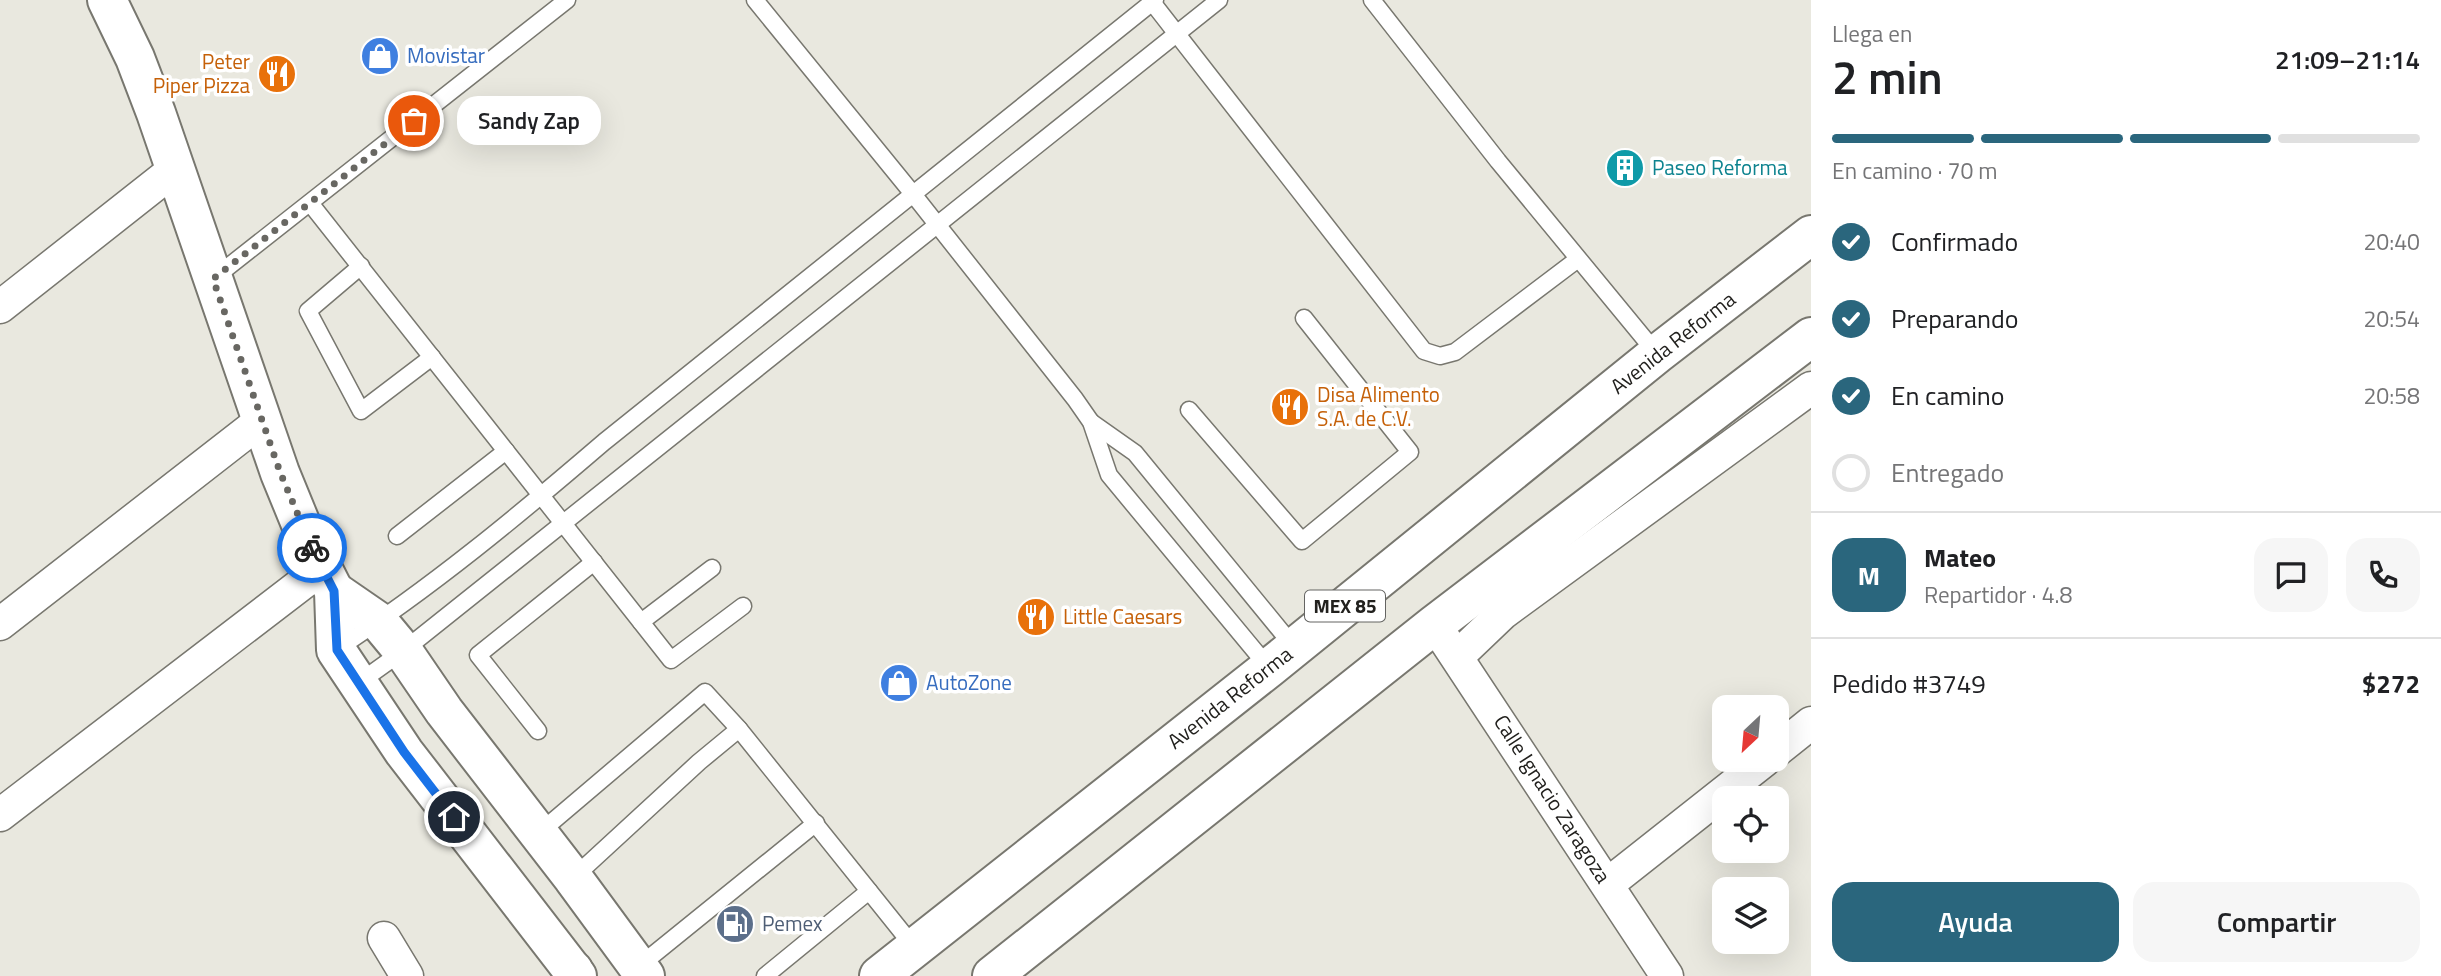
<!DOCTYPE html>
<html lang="es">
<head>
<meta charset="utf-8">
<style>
	body { margin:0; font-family:"Titillium Web",sans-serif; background:#f6f6f6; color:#202124; height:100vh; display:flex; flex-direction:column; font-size:26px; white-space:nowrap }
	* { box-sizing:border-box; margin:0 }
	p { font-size:23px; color:#757577 }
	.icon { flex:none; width:38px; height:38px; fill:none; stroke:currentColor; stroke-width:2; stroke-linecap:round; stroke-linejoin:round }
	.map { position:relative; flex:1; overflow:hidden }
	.panel { display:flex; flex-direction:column; background:#fff; width:630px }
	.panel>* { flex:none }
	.needle { width:46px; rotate:206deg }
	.controls { position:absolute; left:1712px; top:695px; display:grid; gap:14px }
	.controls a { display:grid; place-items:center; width:77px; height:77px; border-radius:14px; background:#fff; box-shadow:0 7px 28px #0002; font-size:35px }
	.pin { position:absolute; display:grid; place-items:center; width:60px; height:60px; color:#fff; margin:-30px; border:4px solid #fff; border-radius:50%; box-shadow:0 2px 7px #0007 }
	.courier { position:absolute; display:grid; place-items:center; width:70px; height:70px; margin:-35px; border:5px solid #1a73e8; border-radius:50%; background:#fff; color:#222; box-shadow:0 2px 9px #0007 }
	.bubble { position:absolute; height:49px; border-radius:21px; background:#fff; box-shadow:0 7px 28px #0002; font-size:23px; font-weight:600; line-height:49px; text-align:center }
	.summary em { font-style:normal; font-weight:600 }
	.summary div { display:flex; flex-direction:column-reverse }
	.summary { display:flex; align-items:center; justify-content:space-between; height:119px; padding:0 21px }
	h1 { font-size:46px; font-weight:600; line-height:52px }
	.bar { display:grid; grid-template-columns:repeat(4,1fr); gap:10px 7px; align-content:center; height:84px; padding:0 21px }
	.bar i { height:9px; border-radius:5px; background:#e0e0e0 }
	.bar .current { background:#2a667d }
	.bar p { grid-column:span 4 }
	.line { display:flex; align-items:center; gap:18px; padding:0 21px; border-top:2px solid #e0e0e0 }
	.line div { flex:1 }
	.round { display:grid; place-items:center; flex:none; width:74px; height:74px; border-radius:21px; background:#f6f6f6 }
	ol { padding:0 21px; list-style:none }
	li { display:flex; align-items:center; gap:21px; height:77px }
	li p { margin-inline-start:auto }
	li .icon { padding:7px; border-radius:50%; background:#2a667d; color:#fff; stroke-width:4 }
	li:last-child { color:#757577 }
	li i { width:38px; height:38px; border:4px solid #e0e0e0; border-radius:50% }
	.primary-button { display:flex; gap:14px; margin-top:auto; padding:14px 21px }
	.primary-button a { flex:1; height:80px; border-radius:21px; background:#2a667d; color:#fff; font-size:28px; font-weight:600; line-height:80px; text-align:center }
	.primary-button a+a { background:#f6f6f6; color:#202124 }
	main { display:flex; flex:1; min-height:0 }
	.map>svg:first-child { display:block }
</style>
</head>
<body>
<main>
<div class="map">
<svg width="1811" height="976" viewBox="0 0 1811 976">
	<rect width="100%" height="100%" fill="#e9e8df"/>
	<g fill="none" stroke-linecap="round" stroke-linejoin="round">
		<defs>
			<g id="lane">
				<polyline points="755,0 913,194 1075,399 1091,422 1109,475 1269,668"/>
				<polyline points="1372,0 1498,161 1657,354"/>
				<polyline points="1152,2 1424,351 1440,356 1455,352 1578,259"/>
				<polyline points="310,203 671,660 743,606"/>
				<polyline points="361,266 308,311 361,411 432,357"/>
				<polyline points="214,278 567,0"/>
				<polyline points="1189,410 1302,541 1410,452 1304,318"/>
				<polyline points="1091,422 1135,453 1294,647"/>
				<polyline points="397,536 506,451"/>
				<polyline points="641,622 712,568"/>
				<path d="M337,649C431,588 519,515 604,442L1155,0"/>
				<polyline points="357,684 403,651 1219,0"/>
				<polyline points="538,731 478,655 594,562"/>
				<polyline points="539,833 705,692 739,729"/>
				<polyline points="573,878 699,762 739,729 914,947"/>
				<polyline points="638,967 816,823"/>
				<polyline points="765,976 869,891"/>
			</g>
			<g id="street">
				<polyline points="0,307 175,169"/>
				<polyline points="0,624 262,420"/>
				<polyline points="1445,640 1667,976"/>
				<polyline points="1458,656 1503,613 1811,388"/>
				<polyline points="1776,751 1811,723"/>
				<polyline points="0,815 321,569"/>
				<polyline points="1608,884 1765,760"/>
				<polyline points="384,938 407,976"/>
			</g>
			<g id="secondary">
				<polyline points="107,0 135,58 156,113 280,473 305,534 334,591 336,650 404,752 577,976"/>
				<polyline points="334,591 379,622 403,651 444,711 573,878 645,976"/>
			</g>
			<g id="primary">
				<polyline points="573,970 575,976"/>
				<polyline points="879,976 1269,668 1657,354 1811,235"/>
				<polyline points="992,976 1434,625 1811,337"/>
			</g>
		</defs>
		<use href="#lane" stroke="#78776f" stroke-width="19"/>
		<use href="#street" stroke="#78776f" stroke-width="35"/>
		<use href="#secondary" stroke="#78776f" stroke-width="42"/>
		<use href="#primary" stroke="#78776f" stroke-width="42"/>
		<use href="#lane" stroke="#fff" stroke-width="16"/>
		<use href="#street" stroke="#fff" stroke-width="32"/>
		<use href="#secondary" stroke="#fff" stroke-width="38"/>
		<use href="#primary" stroke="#fff" stroke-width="38"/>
	</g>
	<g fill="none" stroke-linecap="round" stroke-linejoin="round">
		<polyline stroke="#686762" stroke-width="7" stroke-dasharray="0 12.6" points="312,548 280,472 213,279 414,121"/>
		<polyline stroke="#1a73e8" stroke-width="9" points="312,548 334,591 337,650 404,752 454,817"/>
	</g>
	<defs>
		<symbol id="shop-disc" viewBox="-11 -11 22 22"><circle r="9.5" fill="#3f7fe0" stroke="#fff"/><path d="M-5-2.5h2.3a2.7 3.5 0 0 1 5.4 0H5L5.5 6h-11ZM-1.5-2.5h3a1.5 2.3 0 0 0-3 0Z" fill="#fff"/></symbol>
		<symbol id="restaurant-disc" viewBox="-11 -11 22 22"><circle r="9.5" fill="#e8710a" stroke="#fff"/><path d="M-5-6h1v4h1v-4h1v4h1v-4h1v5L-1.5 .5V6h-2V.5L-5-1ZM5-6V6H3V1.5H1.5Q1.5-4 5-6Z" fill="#fff"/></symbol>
		<symbol id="building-disc" viewBox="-11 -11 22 22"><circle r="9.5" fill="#0f9aa8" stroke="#fff"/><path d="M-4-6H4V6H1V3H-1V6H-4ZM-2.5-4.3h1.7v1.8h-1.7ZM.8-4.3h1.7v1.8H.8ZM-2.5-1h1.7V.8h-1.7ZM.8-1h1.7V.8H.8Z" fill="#fff"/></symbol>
		<symbol id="fuel-disc" viewBox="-11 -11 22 22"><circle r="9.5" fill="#5c6f8a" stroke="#fff"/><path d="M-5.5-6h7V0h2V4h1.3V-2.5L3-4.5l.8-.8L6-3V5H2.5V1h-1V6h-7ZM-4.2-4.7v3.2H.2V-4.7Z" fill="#fff"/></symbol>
	</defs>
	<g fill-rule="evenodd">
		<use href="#shop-disc" x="358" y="34" width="44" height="44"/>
		<use href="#restaurant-disc" x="255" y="52" width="44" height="44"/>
		<use href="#building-disc" x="1603" y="146" width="44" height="44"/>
		<use href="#restaurant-disc" x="1268" y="385" width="44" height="44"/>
		<use href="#restaurant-disc" x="1014" y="595" width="44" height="44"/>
		<use href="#shop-disc" x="877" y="661" width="44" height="44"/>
		<use href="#fuel-disc" x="713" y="902" width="44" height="44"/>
	</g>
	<g text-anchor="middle" stroke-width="7" stroke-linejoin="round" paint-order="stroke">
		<rect fill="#fff" stroke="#646462" stroke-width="2" x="1305" y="590.5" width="80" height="31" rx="5"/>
		<g font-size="19" font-weight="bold" fill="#22211e">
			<text x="1345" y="613">MEX 85</text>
		</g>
		<g font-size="21" fill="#366cbe" stroke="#fff" text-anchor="start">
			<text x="407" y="63">Movistar</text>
			<text x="926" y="690">AutoZone</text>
		</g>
		<g font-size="21" fill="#c56008" stroke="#fff" text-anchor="start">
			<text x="250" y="69" text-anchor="end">Peter<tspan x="250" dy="24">Piper Pizza</tspan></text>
			<text x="1317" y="402">Disa Alimento<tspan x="1317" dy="24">S.A. de C.V.</tspan></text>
			<text x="1063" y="624">Little Caesars</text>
		</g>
		<g font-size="21" fill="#0d838f" stroke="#fff" text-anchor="start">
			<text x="1652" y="175">Paseo Reforma</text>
		</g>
		<g font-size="21" fill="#22211e" stroke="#fff">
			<text transform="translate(1673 343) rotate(-38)" y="7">Avenida Reforma</text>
			<text transform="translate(1230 698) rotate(-38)" y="7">Avenida Reforma</text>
			<text transform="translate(1552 799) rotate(57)" y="7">Calle Ignacio Zaragoza</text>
		</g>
		<g font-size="21" fill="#4e5e75" stroke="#fff" text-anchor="start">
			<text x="762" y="931">Pemex</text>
		</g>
	</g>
</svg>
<div class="controls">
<a><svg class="needle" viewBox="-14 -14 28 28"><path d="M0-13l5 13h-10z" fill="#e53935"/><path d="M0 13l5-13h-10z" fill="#757577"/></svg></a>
<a><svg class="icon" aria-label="locate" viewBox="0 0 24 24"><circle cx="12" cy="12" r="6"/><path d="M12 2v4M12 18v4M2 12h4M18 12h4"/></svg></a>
<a><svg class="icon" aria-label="layers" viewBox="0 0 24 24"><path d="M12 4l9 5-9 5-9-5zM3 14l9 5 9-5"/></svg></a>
</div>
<div class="pin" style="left:414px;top:121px;background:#ea580c"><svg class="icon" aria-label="bag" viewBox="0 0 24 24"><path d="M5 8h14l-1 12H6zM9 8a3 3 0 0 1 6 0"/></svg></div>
<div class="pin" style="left:454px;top:817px;background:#1f2937"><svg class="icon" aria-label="home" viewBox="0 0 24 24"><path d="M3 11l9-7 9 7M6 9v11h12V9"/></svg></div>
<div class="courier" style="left:312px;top:548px"><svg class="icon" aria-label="bike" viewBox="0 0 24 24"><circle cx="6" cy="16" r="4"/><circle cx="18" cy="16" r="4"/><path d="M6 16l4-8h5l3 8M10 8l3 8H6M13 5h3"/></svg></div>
<div class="bubble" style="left:457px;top:96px;width:144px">Sandy Zap</div>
</div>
<section class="panel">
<div class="summary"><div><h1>2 min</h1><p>Llega en</p></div><em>21:09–21:14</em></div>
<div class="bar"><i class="current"></i><i class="current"></i><i class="current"></i><i></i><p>En camino · 70 m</p></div>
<ol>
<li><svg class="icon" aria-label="check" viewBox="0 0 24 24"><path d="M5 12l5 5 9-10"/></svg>Confirmado<p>20:40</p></li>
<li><svg class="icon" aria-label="check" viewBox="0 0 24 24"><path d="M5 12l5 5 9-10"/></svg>Preparando<p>20:54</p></li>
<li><svg class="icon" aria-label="check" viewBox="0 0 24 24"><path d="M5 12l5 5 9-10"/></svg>En camino<p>20:58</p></li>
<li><i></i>Entregado</li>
</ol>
<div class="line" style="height:126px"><b class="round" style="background:#2a667d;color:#fff">M</b><div><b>Mateo</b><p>Repartidor · 4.8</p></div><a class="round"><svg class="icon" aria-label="chat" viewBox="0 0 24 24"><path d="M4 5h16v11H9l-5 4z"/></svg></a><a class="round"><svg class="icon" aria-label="phone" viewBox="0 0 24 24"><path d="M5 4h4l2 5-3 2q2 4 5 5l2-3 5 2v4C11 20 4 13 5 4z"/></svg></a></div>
<div class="line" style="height:91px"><div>Pedido #3749</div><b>$272</b></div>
<div class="primary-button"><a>Ayuda</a><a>Compartir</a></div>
</section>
</main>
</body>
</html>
